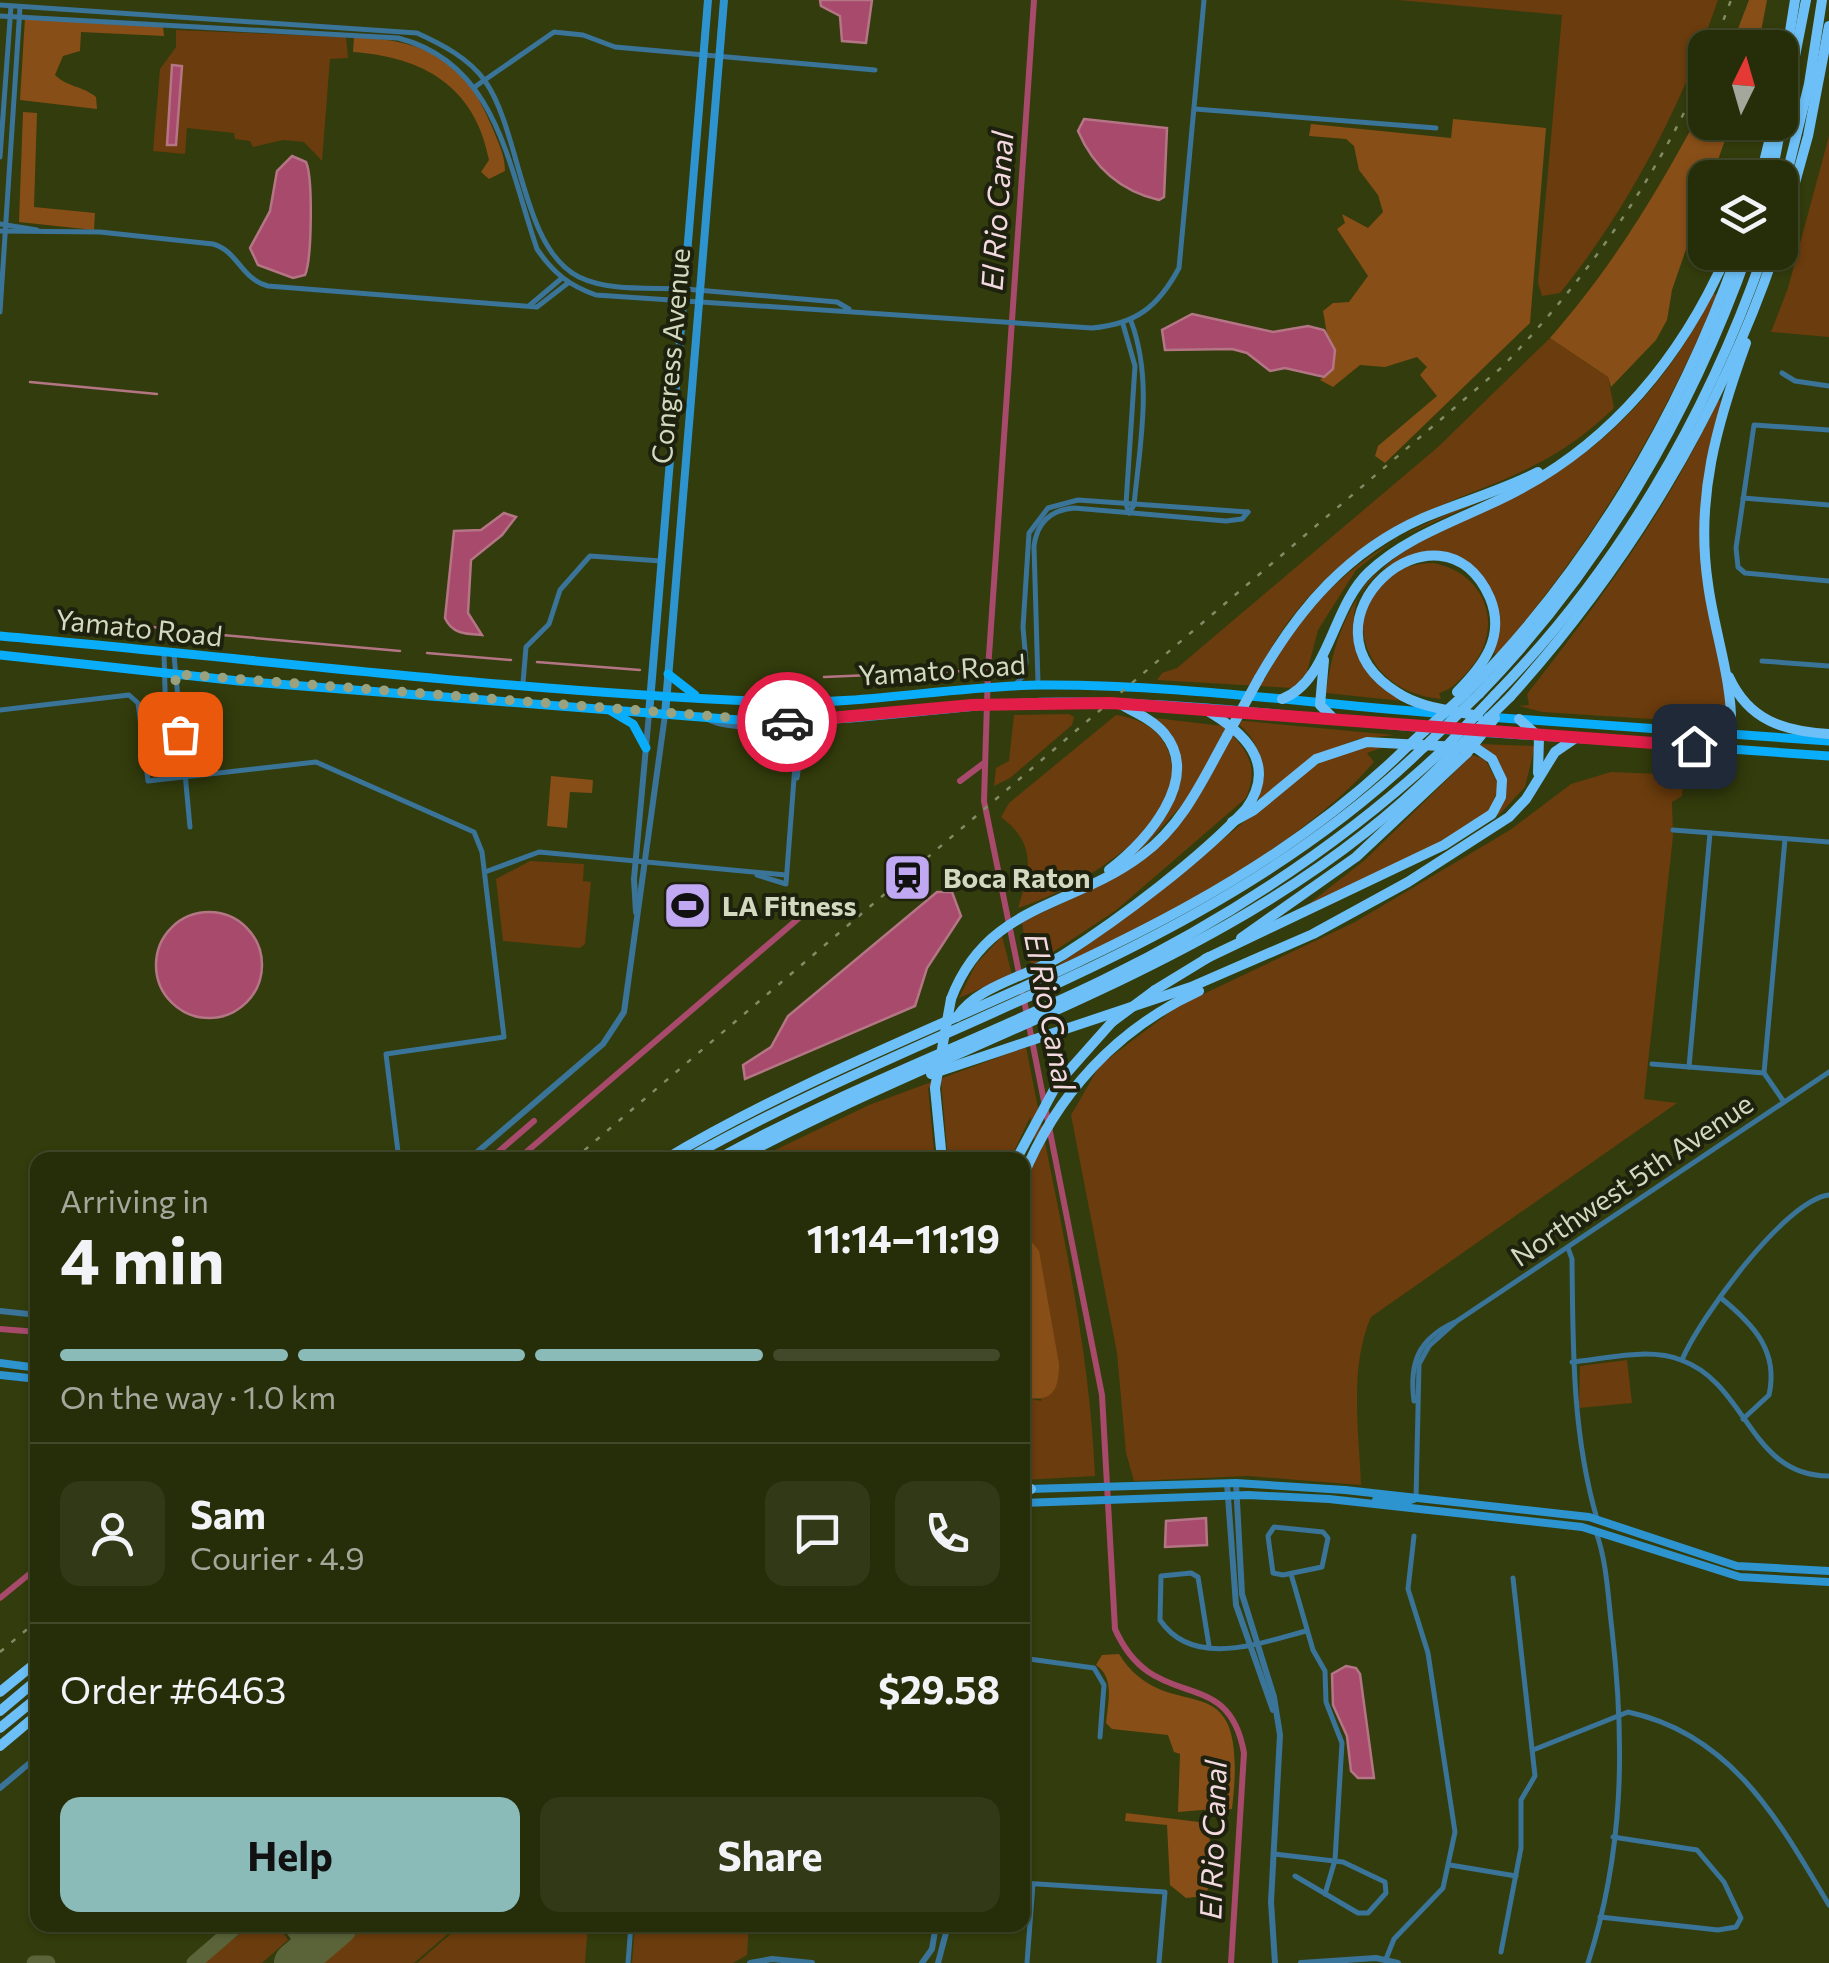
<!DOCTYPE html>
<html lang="en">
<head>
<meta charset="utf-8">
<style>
	body { margin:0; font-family:Commissioner,sans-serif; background:#323917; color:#f1f3f6; height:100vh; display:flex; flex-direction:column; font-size:38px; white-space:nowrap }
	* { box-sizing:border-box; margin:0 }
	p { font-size:32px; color:#a4a89c }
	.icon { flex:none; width:55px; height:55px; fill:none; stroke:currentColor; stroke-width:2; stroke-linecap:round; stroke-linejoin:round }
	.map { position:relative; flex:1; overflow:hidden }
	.sheet { position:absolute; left:30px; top:1152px; width:1000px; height:780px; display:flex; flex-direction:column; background:#262d09; border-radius:20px; box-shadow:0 2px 8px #0004,0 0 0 2px #42492a }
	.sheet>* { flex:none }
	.needle { width:65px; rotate:5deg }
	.controls { position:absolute; left:1688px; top:30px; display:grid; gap:20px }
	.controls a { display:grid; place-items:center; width:110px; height:110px; border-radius:20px; background:#262d09; box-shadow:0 2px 8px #0004,0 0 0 2px #42492a; font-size:50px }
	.pin { position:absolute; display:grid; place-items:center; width:85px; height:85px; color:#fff; margin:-42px; border-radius:20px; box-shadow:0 5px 15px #0006 }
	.courier { position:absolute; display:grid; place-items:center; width:100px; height:100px; margin:-50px; border:8px solid #e11d48; border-radius:50%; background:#fff; color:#222; box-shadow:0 2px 12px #0007 }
	.headline em { font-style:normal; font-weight:700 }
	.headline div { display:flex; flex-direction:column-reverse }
	.headline { display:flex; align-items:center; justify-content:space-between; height:170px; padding:0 30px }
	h1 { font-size:65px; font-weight:700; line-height:75px }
	.bar { display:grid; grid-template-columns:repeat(4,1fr); gap:15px 10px; align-content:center; height:120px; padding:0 30px }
	.bar i { height:12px; border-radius:8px; background:#42492a }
	.bar .active { background:#8bbbb9 }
	.bar p { grid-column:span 4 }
	.line { display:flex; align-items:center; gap:25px; padding:0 30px; border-top:2px solid #42492a }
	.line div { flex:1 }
	.round { display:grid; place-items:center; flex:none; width:105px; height:105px; border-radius:20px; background:#323917 }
	.primary-button { display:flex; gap:20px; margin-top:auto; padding:20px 30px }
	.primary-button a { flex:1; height:115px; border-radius:20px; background:#8bbbb9; color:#111; font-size:40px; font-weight:700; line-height:115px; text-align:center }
	.primary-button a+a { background:#323917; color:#f1f3f6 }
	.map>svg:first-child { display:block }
</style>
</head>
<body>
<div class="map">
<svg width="1829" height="1963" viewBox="0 0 1829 1963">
	<rect width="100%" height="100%" fill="#333c0c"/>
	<g fill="#6b3c0d">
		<path d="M1398,0H1718C1683,103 1629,208 1560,293L1542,296L1538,283L1562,15Z"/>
		<polygon points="176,30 346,37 348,58 330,59 322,161 304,142 283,140 253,147 250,141 235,139 234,133 187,128 185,154 153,151 160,69 176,47"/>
		<polygon points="1829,136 1829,337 1771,332 1788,288"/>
		<path d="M1713,293L1717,295C1662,426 1590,548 1496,655C1482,633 1500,597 1480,576C1470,565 1459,563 1445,560C1395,548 1342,582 1356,639C1361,660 1389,684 1402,701L1326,693C1349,525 1457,544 1572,462C1633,420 1681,359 1713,293Z"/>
		<path d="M1550,338L1608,377L1614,408C1547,473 1492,480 1413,518C1343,552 1287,609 1254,680H1264C1320,579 1381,538 1488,498L1396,539L1356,570L1318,630L1307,672L1293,688L1157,680L1162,673L1177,668L1438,447Z"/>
		<path d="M1718,400L1721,401L1701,510L1729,724L1542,712L1519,706L1529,705L1527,694C1600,601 1668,509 1718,400Z"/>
		<path d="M1433,563C1487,573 1506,629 1469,670C1459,681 1453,689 1439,693L1441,699C1341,690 1336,565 1433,563Z"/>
		<polygon points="1069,714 1074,717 1072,725 1010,778 994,786 996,768 1009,761 1014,715"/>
		<path d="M1116,715C1140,719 1160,728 1169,753C1193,824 1072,892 1018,908C1030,870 1037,844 1001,817L1009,803Z"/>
		<path d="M1155,718L1223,726C1246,748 1260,765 1246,798L1115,911L1033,965L1027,958L1022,922C1093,889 1161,858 1203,789C1177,804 1157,837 1132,858L1149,836L1179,774Z"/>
		<path d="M1234,720L1394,735L1358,739L1324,752L1258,801C1267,769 1262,742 1234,720Z"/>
		<path d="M1479,744L1535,746L1525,787L1498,816C1497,786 1514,765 1479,744Z"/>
		<path d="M1361,746L1384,747L1367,753L1374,762C1300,848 1155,922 1054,968L1153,897L1302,774L1326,759Z"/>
		<polygon points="1472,755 1485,759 1499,786 1490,811 1448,839 1297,913 1365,860"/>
		<path d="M1611,772L1684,775L1682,796L1672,802L1673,836L1644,1099L1677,1103L1371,1317C1349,1367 1359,1431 1361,1485L1248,1476L1134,1481L1126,1453L1117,1353L1071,1115L1100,1065L1178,1006L1355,922L1510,830L1571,784Z"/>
		<polygon points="530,861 584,864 583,881 591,882 585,944 580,948 503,941 496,879"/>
		<polygon points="1002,936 1012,975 959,998 976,964"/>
		<path d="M1026,1047C1053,1190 1089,1331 1095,1476L1023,1480V1397L1041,1401L1028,1237L1023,1238V1192L1037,1156L1030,1117L1010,1160H948L941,1082L928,1088L935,1160H754L869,1105Z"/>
		<polygon points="1627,1360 1632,1403 1579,1408 1580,1366"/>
		<polygon points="251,1925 278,1925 288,1940 262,1963 203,1963"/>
		<polygon points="367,1925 458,1925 414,1963 323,1963"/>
		<polygon points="461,1925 588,1925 585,1963 417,1963"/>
		<polygon points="635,1925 749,1925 747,1955 733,1963 632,1963"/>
	</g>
	<g fill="#884e17">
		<polygon points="1749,0 1767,0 1759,42 1756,47 1731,47"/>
		<path d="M25,18L163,26L164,36L81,32L80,51L63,56L55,75C67,87 83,86 96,97L97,109L20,100Z"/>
		<path d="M354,37C424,40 465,59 492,127C498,142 505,155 505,171L489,179L481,172L489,160C475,86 423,57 353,52Z"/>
		<path d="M1705,103V122L1731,123L1712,177L1705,178V194L1672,290L1667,320L1656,340L1611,387L1608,377L1550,338C1614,265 1660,188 1705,103Z"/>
		<polygon points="23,112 37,113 34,207 95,213 94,230 19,222"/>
		<polygon points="1453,119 1546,128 1530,323 1385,463 1375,456 1378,446 1437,396 1420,375 1427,367 1417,357 1385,367 1360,365 1333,387 1320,380 1333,369 1323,311 1333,303 1349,302 1368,276 1337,229 1345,223 1342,214 1368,228 1383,212 1378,195 1359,170 1354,146 1346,139 1309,136 1311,124 1451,138"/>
		<polygon points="551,776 593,780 592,793 570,792 567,828 547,826"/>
		<path d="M1028,1237L1039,1251L1059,1364C1059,1392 1051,1403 1023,1397L1022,1238Z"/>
		<path d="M1119,1654C1170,1735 1251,1648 1232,1809L1221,1810L1223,1783L1210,1782L1213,1809L1178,1812L1180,1754L1174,1752L1168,1735L1112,1729L1106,1723C1108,1702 1115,1678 1096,1665L1102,1655Z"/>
		<polygon points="1126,1813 1207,1823 1215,1872 1205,1896 1186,1898 1170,1885 1167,1825 1125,1821"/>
	</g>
	<g fill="#a74a6c" stroke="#b47585" stroke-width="2.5">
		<polygon points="820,0 872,0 866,43 842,41 840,16 821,6"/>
		<polygon points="172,65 182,66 176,145 167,145"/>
		<path d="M1084,119L1167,128L1164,197L1159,200C1120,191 1094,168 1078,131Z"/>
		<path d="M292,156L306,162C313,177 312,259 305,275L293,278L258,265L250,248L270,211L277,171Z"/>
		<polygon points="1192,314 1273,332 1308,326 1324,330 1335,350 1333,369 1324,377 1285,368 1270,371 1247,353 1232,349 1165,350 1162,330"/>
		<path d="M504,513L516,517L502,535L471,560L468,613L482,635C466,634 452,634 445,618L454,531L481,530Z"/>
		<polygon points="937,892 952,892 961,916 927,968 915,1006 745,1079 743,1065 771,1047 788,1016"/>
		<circle cx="209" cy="965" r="53"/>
		<polygon points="1206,1518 1207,1545 1165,1547 1166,1521"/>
		<polygon points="1346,1666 1356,1668 1360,1674 1374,1778 1358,1778 1351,1771 1347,1736 1333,1705 1332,1674"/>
	</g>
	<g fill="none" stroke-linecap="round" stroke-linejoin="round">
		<g stroke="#b47585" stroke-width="2.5">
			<polyline points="30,382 157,394"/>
			<polyline points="145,626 160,628"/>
			<polyline points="188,632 400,651"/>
			<polyline points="427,653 511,660"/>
			<polyline points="537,662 640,670"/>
			<polyline points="824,677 988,670"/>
		</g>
		<g stroke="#a74a6c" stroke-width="6">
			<polyline points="960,781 984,763"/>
			<polyline points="1020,978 984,801 988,670 1034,0"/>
			<path d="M1023,995L1102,1395L1115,1629C1154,1717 1228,1661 1244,1753L1231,1963"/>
			<polyline points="489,1160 534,1121"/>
			<polyline points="517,1160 806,912"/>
			<polyline points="0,1329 38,1332"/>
			<polyline points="0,1598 38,1567"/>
		</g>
		<g stroke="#5b6439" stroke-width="15">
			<polyline points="290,1925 301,1940 298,1960"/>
			<polyline points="299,1935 309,1940 322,1938"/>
			<polyline points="34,1963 48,1963"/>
			<polyline points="194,1963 238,1925"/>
		</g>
		<polyline stroke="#5b6439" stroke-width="40" points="294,1963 338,1925"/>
		<g stroke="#3a7499" stroke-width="5">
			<path d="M0,5L417,33C441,44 469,58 485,81C521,132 521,248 579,277C610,292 651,287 685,289C736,293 786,298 837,302L849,309"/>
			<path d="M0,16L398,38C497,63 508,165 537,249C553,273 570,286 596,295L1092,328C1136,324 1158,307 1179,268L1204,0"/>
			<polyline points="476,86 554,32 583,35 615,47 875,70"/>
			<polyline points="1195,109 1436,128"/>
			<polyline points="0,157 11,6"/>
			<polyline points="0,224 37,230"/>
			<path d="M0,231L100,232L213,244C238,251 241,279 268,286L537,307L568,283"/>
			<polyline points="530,305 562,278"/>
			<polyline points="0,312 20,7"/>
			<polyline points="1123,324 1135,366 1126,504 1129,513"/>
			<polyline points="1782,373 1795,381 1829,386"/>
			<polyline points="1829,430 1754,425 1736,548 1738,567 1745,573 1829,581"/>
			<polyline points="1743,498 1829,505"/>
			<path d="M1129,513L1134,505C1140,443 1153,380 1131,321"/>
			<polyline points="164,654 166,723 178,749"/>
			<polyline points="174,655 190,827"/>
			<polyline points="1762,661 1829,666"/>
			<polyline points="523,683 526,647 549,624 560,590 590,556 661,561"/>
			<path d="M1038,683L1034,546C1037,523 1050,510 1074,508L1226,521L1242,519L1248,512"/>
			<polyline points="1014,686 1024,675 1026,662 1023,627 1029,533 1048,508 1078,500 1248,512"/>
			<polyline points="0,710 129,695 138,703 148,781 316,762 474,832 482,852 504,1037 386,1054 399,1160"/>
			<path d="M709,720C733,732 783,724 797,739L786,884L757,875"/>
			<polyline points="797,778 804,733 818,722"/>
			<polyline points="1673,830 1829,842"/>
			<polyline points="485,872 539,852 786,875"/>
			<polyline points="1652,1064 1764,1073 1784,1102"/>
			<polyline points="1689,1067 1710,833"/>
			<polyline points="1764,1073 1785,839"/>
			<path d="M1568,1248L1572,1259C1573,1348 1572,1433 1597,1519"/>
			<path d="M1721,1298C1753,1324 1779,1351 1769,1395L1743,1419"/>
			<path d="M1682,1360C1699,1319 1785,1200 1829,1195"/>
			<path d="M1572,1362C1605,1359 1649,1347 1681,1360C1748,1384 1749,1476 1829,1476"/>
			<path d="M1414,1401C1409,1363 1418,1339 1455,1322"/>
			<polyline points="1416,1498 1419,1364 1429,1346 1457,1321 1829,1072"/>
			<polygon points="1274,1527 1323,1532 1328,1538 1322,1567 1283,1575 1273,1573 1268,1536"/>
			<polyline points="1291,1574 1313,1650 1325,1671 1326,1702 1342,1743 1335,1860 1325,1894"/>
			<path d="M1209,1646L1198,1577L1191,1573L1161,1576L1160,1620C1193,1669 1260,1643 1306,1631"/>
			<polyline points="1022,1658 1094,1668 1104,1685 1100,1737"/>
			<path d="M1533,1750L1628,1712C1732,1734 1779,1821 1829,1905"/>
			<polyline points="1274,1854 1343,1862 1385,1882 1386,1893 1368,1913 1358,1913 1295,1876"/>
			<polyline points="1450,1865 1516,1876"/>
			<polyline points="1022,1883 1165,1892 1159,1963"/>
			<polyline points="1600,1917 1718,1930 1736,1927 1741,1918 1724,1882 1697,1850 1613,1837"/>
			<polyline points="1501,1952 1521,1848 1521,1800 1535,1776 1513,1578"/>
			<polyline points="1386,1959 1394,1939 1443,1888 1455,1832 1428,1653 1408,1589 1414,1536"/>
			<polyline points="628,1963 631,1925"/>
			<polyline points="1027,1963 1033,1884"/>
			<path d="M1588,1963C1624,1851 1625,1744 1612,1630C1608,1597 1607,1562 1596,1532"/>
		</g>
		<g stroke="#3a7499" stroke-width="6">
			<polyline points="636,912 634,879 649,714"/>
			<polyline points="468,1160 603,1044 624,1012 665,715"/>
			<polyline points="0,1311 38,1315"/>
			<polyline points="1227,1483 1236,1605 1273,1710"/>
			<polyline points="1236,1483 1242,1594 1274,1697 1280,1735 1271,1902 1275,1963"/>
			<polyline points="0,1788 38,1756"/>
			<polyline points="750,1963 772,1959 812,1963"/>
			<polyline points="922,1963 932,1949 936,1925"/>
			<polyline points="938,1963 948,1925"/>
			<polyline points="1301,1963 1376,1958 1398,1963"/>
		</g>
		<g stroke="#2d94d0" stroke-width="8">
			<polyline points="649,714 708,0"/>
			<polyline points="665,715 724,0"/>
			<polyline points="0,1363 38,1368"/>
			<polyline points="0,1375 38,1379"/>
			<polyline points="1029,1489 1236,1483 1345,1490 1589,1517 1737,1566 1829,1571"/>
			<polyline points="1376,1500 1405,1502 1416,1498"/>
			<polyline points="1022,1503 1248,1495 1329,1499 1582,1527 1740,1577 1829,1582"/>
		</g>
		<g stroke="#0aadfa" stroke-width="9">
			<path d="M0,636C258,659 517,692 776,702C864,705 952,686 1040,685C1176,684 1312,704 1448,714"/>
			<path d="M0,655L239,681L752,721C857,724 960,702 1065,702C1198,702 1330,721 1462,731"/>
			<polyline points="668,674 695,695"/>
			<polyline points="611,711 633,724 646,748"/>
			<polyline points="1488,717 1829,741"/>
			<polyline points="1478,732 1662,744"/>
			<polyline points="1687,746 1829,756"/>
		</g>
		<g stroke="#6dc0f7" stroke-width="10">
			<polyline points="1780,94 1795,0"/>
			<polyline points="1760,178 1774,122"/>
			<polyline points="1771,178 1806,0"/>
			<polyline points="1780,202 1809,84 1822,0"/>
			<polyline points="1780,237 1808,136 1829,26"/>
			<polyline points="1324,660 1320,705 1335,720"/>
			<path d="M1729,677C1749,721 1784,731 1829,734"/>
			<path d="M1259,678C1299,608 1348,551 1423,518C1461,502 1501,491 1538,472"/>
			<path d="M1457,692C1483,666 1506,637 1490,598C1441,486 1285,623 1398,693C1420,708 1452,710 1478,716"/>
			<path d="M1465,694C1588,572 1680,414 1738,252"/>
			<path d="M1479,694C1600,569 1690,416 1748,252"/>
			<path d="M1495,695C1617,571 1707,417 1764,252"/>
			<path d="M1510,697C1626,568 1719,417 1775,252"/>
			<path d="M1282,699C1329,681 1331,608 1369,572C1408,535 1462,519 1509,495C1611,444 1683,356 1728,252"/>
			<polyline points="1519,719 1539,737 1538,773"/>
			<path d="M1657,744L1720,740L1731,729C1733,682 1714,631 1708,584C1695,498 1717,423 1746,343"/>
			<path d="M1109,870C1145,842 1203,780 1164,733C1152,719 1134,712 1118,703"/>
			<polyline points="1241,938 1356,857 1467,753"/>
			<polyline points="1205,959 1444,845 1492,814 1501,797 1502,780 1492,759 1476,748 1367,742 1316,759 1254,810 1232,822"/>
			<polyline points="1155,990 1209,957"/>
			<path d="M951,999C987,903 1072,908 1142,855C1183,825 1203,779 1227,736"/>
			<path d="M957,1017C976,986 1031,975 1063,955C1121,918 1199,859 1246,809C1279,763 1243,731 1204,709"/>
			<polyline points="931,1074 1191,987 1313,934 1408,882 1509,817 1526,799 1555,752 1574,739"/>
			<polyline points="935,1088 942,1160"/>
			<path d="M664,1160C908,1014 1201,951 1408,746"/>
			<path d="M685,1160C935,1019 1210,954 1423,748"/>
			<path d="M716,1160C841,1091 975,1042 1103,980C1228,919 1341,845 1443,750"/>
			<path d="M735,1160C979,1028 1260,958 1455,751"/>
			<polyline points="1016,1160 1057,1084 1112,1022"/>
			<path d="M1022,1179C1056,1095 1116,1029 1199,991"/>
			<polyline points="1022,1488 1031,1489"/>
			<polyline points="0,1692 38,1661"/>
			<polyline points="0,1711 38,1679"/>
			<polyline points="0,1728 38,1697"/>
			<polyline points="0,1746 38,1714"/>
		</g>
		<g stroke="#838b66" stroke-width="2.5" stroke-dasharray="5 10" stroke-linecap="butt">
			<polyline points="1713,48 1731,0"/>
			<path d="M573,1160L1501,368C1587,279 1654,182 1705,69"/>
			<polyline points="0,1652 38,1620"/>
		</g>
		<g stroke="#6dc0f7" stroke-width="10">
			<polyline points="1227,736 1259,678"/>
			<polyline points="1408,746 1465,694"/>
			<polyline points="1423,748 1479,694"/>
			<polyline points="1443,750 1495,695"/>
			<polyline points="1455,751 1510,697"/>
			<polyline points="1467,753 1495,718"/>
			<polyline points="1112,1022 1155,990"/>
			<polyline points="935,1088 951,999"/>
		</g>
	</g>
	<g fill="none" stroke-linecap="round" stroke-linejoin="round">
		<polyline stroke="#9aa280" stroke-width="10" stroke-dasharray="0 18" points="180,734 175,674 787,722"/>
		<polyline stroke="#e11d48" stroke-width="12" points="787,722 972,705 1111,703 1694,746"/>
	</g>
	<defs>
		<symbol id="station-square" viewBox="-11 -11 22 22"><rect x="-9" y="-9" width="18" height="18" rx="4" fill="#c1a8f3" stroke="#1d210d"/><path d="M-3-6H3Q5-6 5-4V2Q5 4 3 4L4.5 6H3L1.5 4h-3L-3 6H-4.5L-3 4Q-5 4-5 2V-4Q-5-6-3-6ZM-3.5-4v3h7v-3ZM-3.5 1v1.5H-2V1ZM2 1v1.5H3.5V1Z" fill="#111"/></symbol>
		<symbol id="stadium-square" viewBox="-11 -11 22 22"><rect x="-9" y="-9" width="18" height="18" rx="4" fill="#c1a8f3" stroke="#1d210d"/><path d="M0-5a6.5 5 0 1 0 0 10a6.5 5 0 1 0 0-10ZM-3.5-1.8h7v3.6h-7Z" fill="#111"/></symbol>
	</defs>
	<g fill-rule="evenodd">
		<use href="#station-square" x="880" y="850" width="55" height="55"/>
		<use href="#stadium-square" x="660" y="878" width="55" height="55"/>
	</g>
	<g text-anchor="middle" stroke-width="8" stroke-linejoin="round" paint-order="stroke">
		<g font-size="28" fill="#d2d9bf" stroke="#1d210d">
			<text transform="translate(671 356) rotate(-85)" y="10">Congress Avenue</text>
			<text transform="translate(139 628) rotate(6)" y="10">Yamato Road</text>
			<text transform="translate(942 670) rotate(-4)" y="10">Yamato Road</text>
			<text transform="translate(1632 1180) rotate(-34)" y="10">Northwest 5th Avenue</text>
		</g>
		<g font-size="28" font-weight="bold" fill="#d2d9bf" stroke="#1d210d" text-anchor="start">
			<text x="943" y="888">Boca Raton</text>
			<text x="722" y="916">LA Fitness</text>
		</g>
		<g font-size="30" font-style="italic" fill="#f4d9e1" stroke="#1d210d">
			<text transform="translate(998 211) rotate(-86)" y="10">El Rio Canal</text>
			<text transform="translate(1049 1012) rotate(79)" y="10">El Rio Canal</text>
			<text transform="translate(1214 1840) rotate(-88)" y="10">El Rio Canal</text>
		</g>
	</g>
</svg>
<div class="controls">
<a><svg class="needle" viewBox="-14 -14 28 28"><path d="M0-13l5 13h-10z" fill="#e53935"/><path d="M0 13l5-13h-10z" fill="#a4a89c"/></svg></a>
<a><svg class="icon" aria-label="layers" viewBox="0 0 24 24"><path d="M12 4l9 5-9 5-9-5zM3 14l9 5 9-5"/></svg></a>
</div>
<div class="pin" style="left:180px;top:734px;background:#ea580c"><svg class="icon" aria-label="bag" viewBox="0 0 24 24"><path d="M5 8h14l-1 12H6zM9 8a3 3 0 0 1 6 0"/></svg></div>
<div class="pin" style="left:1694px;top:746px;background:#1f2937"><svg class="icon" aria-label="home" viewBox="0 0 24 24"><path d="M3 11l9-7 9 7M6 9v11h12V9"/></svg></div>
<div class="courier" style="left:787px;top:722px"><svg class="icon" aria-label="car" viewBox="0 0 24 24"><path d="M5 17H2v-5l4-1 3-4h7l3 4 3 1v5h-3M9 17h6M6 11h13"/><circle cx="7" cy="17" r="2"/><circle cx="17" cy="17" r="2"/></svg></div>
<section class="sheet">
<div class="headline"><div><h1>4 min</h1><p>Arriving in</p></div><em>11:14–11:19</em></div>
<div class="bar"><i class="active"></i><i class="active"></i><i class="active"></i><i></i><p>On the way · 1.0 km</p></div>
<div class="line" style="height:180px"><a class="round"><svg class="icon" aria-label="person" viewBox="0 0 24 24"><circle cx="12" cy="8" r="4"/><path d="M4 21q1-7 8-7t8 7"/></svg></a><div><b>Sam</b><p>Courier · 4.9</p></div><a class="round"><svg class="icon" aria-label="chat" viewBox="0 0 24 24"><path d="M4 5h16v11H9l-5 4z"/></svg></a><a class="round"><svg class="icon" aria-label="phone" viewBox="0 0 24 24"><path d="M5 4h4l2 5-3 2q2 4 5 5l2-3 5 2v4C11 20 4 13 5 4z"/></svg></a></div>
<div class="line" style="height:130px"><div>Order #6463</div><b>$29.58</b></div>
<div class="primary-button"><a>Help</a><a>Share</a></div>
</section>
</div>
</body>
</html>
